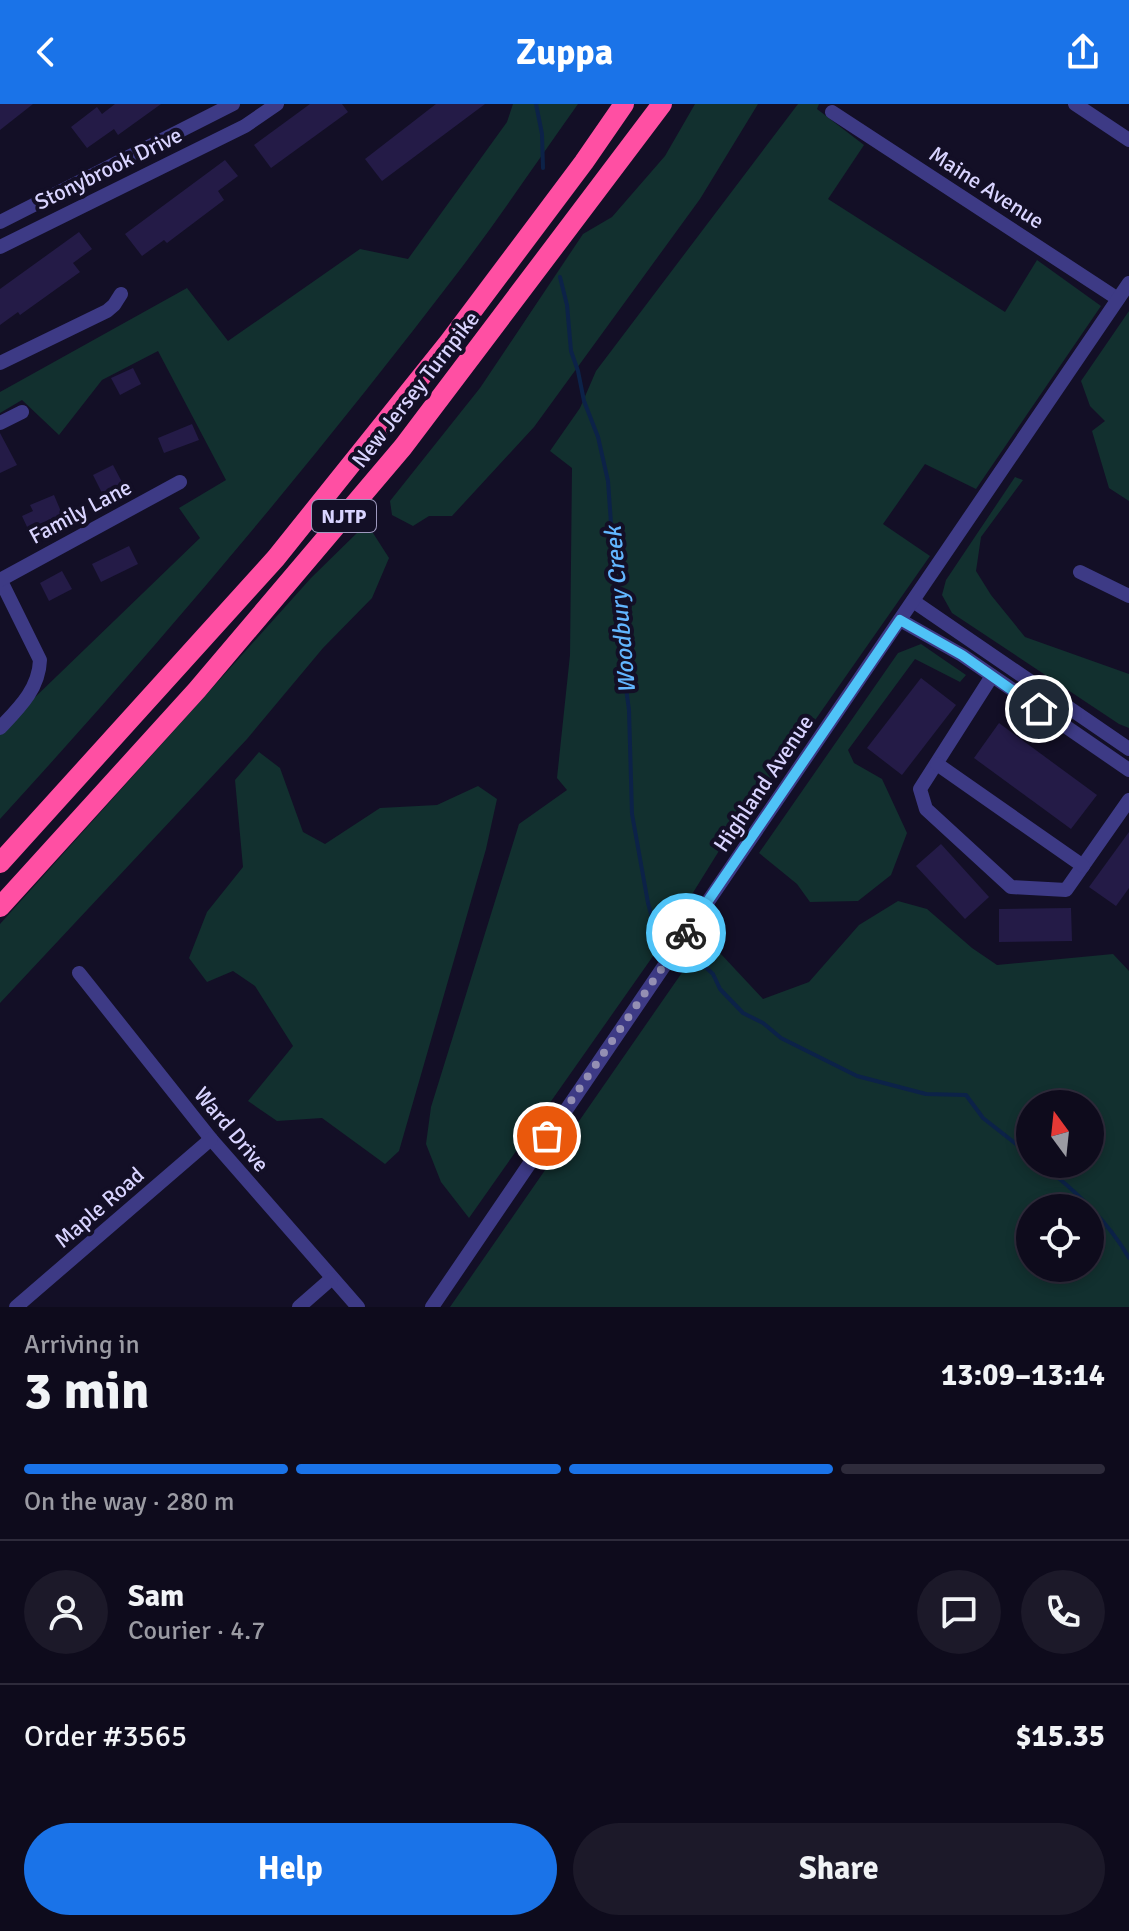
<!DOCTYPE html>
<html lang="en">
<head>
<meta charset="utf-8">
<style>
	body { margin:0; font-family:Signika,sans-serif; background:#1c1929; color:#f1f3f6; height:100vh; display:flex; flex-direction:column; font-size:30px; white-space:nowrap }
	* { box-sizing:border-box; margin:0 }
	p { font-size:26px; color:#9b9ba3 }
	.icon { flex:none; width:44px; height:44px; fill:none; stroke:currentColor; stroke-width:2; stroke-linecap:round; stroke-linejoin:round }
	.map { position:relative; height:1203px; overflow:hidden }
	.panel { display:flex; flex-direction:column; background:#0e0b1c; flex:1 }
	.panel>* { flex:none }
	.needle { width:52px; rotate:345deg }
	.buttons { position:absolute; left:1016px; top:986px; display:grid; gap:16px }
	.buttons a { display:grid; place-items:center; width:88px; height:88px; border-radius:50%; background:#0e0b1c; box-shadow:0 4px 12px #0003,0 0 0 2px #2e2b3b; font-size:40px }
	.pin { position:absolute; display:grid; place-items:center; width:68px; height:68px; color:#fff; margin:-34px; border:4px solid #fff; border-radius:50%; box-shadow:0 2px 8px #0007 }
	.courier { position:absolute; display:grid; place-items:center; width:80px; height:80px; margin:-40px; border:6px solid #4fc3f7; border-radius:50%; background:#fff; color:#222; box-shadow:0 2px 10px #0007 }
	.head em { font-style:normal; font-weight:700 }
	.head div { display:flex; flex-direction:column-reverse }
	.head { display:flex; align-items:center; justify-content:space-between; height:136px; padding:0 24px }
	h1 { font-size:52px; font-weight:700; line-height:60px }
	.bar { display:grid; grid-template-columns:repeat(4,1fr); gap:12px 8px; align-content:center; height:96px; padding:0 24px }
	.bar i { height:10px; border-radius:6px; background:#2e2b3b }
	.bar .active { background:#1a73e8 }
	.bar p { grid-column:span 4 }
	.line { display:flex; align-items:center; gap:20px; padding:0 24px; border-top:2px solid #2e2b3b }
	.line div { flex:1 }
	.round { display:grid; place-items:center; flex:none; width:84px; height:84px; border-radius:42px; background:#1c1929 }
	.cta { display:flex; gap:16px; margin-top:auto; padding:16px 24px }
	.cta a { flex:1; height:92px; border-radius:48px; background:#1a73e8; color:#fff; font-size:32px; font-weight:700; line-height:92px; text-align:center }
	.cta a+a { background:#1c1929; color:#f1f3f6 }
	header { display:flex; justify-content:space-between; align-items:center; height:104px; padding:0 24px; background:#1a73e8; color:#fff; font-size:36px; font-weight:700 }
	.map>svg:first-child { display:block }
</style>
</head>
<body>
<header><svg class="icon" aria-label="back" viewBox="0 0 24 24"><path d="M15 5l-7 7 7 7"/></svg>Zuppa<svg class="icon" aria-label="share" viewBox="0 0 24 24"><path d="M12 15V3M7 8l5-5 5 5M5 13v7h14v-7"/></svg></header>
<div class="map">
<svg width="1129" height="1203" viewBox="0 0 1129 1203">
	<rect width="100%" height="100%" fill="#130f26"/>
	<g fill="#12302f" fill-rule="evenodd">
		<path d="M513,0H578C538,56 500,113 459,167C314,357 161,539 0,715V627L200,434L179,404L226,376L158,247L102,276L59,331L22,296L0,309V288L187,184L228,237L360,145L408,155L507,18Z"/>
		<polygon points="695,0 758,0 700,95 534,323 452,412 429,412 413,422 392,411 390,397 480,284 583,130 612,113 665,52"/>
		<polygon points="798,0 819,0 817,5 864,41 828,95 1005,208 1037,156 1101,202 976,385 925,360 883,420 930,452 762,692 722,742 658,845 469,1114 441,1078 426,1040 431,1003 519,720 567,686 557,674 570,551 572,364 550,347 580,304 596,267"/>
		<polygon points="1129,207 1129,397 1109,384 1092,327 1105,317 1090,302 1081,277"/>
		<polygon points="1015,373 1023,376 981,433 976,467 991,491 1025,533 1129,570 1129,624 1119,620 952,509 942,491 946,476"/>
		<polygon points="359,427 373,429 389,454 372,494 323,544 247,635 0,899 0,820 311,474"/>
		<polygon points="921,540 966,571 960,578 915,555 848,646 854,659 882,675 907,729 891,771 858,797 810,798 797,780 759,749 898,549"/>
		<polygon points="259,648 280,664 303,728 325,740 380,704 437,701 478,682 497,695 486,745 399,1047 385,1060 322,1014 277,1017 248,997 293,942 255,882 233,867 207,878 189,854 207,808 243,763 235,676"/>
		<path d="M898,797L927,805L972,844L997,861L1113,850L1129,867V1203H450L706,834L763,895L809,878L859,821ZM1030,1000H1090V1060H1030ZM1030,1104H1090V1164H1030Z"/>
	</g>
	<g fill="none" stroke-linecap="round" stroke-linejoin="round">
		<g stroke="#0c2248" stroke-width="4">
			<polyline points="536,0 542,30 543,64"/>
			<polyline points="560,173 567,201 571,247 578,267 584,297 598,333 608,377 619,533 629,606 632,710 648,799 656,828 665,838"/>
			<polyline points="694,857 703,861 713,870 720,885 743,909 763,919 781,934 857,972 926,990 966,991 983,1014 1030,1051"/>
			<path d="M1041,1060C1075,1086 1108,1117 1129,1154"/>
		</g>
	</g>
	<g fill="#241b47">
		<polygon points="0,0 33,0 0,26"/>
		<polygon points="115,0 161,0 118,31 114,25 87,44 71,23 97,3 102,10"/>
		<polygon points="310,0 342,0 348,8 271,64 254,41"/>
		<polygon points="436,0 485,0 382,77 365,55"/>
		<polygon points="225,56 238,72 218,87 224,96 167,139 164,136 142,152 125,130"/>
		<polygon points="79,128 92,145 73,159 80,168 20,211 18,208 0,221 0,185"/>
		<polygon points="133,264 141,280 120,291 111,274"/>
		<polygon points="192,320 199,336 164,349 158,334"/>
		<polygon points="0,329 17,361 0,369"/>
		<polygon points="113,361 123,380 103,391 93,371"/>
		<polygon points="54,391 62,410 28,425 22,412 33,407 30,401"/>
		<polygon points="129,442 138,460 101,478 92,460"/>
		<polygon points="62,467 72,485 49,497 40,479"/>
		<polygon points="921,574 956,601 902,671 867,644"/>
		<polygon points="999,619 1097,691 1071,725 974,654"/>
		<polygon points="1129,728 1129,784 1116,802 1089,783"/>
		<polygon points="941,740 989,793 965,815 916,762"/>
		<polygon points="1071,804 1072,837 999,838 999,805"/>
	</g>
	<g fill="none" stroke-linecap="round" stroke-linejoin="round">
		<g stroke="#3d3a85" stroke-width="14">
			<polyline points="1075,0 1129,36"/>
			<polyline points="832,8 1118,195"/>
			<polyline points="0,118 233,0"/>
			<polyline points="0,143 245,22 277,0"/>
			<polyline points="0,259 107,207 114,201 121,190"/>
			<polyline points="0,319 22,308"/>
			<polyline points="1080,468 1129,492"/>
			<path d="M0,475L40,556C39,585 19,604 0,624"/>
			<polyline points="0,476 180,378"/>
			<polyline points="913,497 1129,645"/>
			<polyline points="900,516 962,551 1129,666"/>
			<polyline points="992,572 920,685 926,705 1011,783 1066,786 1129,696"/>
			<polyline points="937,660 1083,762"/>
			<polyline points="79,869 211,1035 358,1203"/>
			<polyline points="16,1203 211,1035"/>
			<polyline points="299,1203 331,1175"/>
			<polyline points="432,1203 1129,179"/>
		</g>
		<g stroke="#ff4fa3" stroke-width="20">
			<polyline points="0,759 276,454 449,238 584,58 624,0"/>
			<polyline points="0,803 197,586 403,343 662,0"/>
		</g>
	</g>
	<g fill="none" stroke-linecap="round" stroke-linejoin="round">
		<polyline stroke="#948fb3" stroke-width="8" stroke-dasharray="0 14.4" points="547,1032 686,829"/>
		<polyline stroke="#4fc3f7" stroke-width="10" points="686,829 900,516 962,551 1039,605"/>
	</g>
	<g text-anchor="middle" stroke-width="8" stroke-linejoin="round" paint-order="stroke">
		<rect fill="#130f26" stroke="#9e99be" stroke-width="2" x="312" y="396" width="64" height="32" rx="6"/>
		<g font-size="20" font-weight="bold" fill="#d9d4ff">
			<text x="344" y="419">NJTP</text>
		</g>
		<g font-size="22" fill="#d9d4ff" stroke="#130f26">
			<text transform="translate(108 64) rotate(-26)" y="8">Stonybrook Drive</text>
			<text transform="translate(987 83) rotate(33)" y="8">Maine Avenue</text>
			<text transform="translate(415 285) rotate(-52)" y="8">New Jersey Turnpike</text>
			<text transform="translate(80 407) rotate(-28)" y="8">Family Lane</text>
			<text transform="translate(763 679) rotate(-56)" y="8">Highland Avenue</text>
			<text transform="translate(232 1025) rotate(50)" y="8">Ward Drive</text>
			<text transform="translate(99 1103) rotate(-41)" y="8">Maple Road</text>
		</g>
		<g font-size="24" font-style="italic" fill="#62b6ff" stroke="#130f26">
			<text transform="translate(620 506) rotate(-95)" y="8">Woodbury Creek</text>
		</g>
	</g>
</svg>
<div class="buttons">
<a><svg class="needle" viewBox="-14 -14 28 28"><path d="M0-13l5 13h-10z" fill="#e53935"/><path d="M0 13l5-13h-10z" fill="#9b9ba3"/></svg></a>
<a><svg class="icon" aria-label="locate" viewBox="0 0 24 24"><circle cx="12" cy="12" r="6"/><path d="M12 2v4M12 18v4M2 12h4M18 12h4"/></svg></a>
</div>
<div class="pin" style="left:547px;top:1032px;background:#ea580c"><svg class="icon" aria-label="bag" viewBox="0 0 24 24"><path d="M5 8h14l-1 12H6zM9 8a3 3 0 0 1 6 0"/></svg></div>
<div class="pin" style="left:1039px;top:605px;background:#1f2937"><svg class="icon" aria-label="home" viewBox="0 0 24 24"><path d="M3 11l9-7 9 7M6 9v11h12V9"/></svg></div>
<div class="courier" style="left:686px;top:829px"><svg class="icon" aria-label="bike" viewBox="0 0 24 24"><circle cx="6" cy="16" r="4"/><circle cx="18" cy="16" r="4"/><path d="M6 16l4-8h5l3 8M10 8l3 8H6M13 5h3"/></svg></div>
</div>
<section class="panel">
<div class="head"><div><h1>3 min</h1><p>Arriving in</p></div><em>13:09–13:14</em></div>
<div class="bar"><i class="active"></i><i class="active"></i><i class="active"></i><i></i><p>On the way · 280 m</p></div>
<div class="line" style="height:144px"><a class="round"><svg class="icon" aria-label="person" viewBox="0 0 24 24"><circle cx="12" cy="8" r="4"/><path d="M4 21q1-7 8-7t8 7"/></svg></a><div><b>Sam</b><p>Courier · 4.7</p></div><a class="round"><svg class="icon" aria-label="chat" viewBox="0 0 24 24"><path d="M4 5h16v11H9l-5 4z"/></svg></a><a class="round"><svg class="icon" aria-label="phone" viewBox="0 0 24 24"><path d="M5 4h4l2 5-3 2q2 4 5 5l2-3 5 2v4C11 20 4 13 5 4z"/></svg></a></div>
<div class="line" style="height:104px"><div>Order #3565</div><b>$15.35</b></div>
<div class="cta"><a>Help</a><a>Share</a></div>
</section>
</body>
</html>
